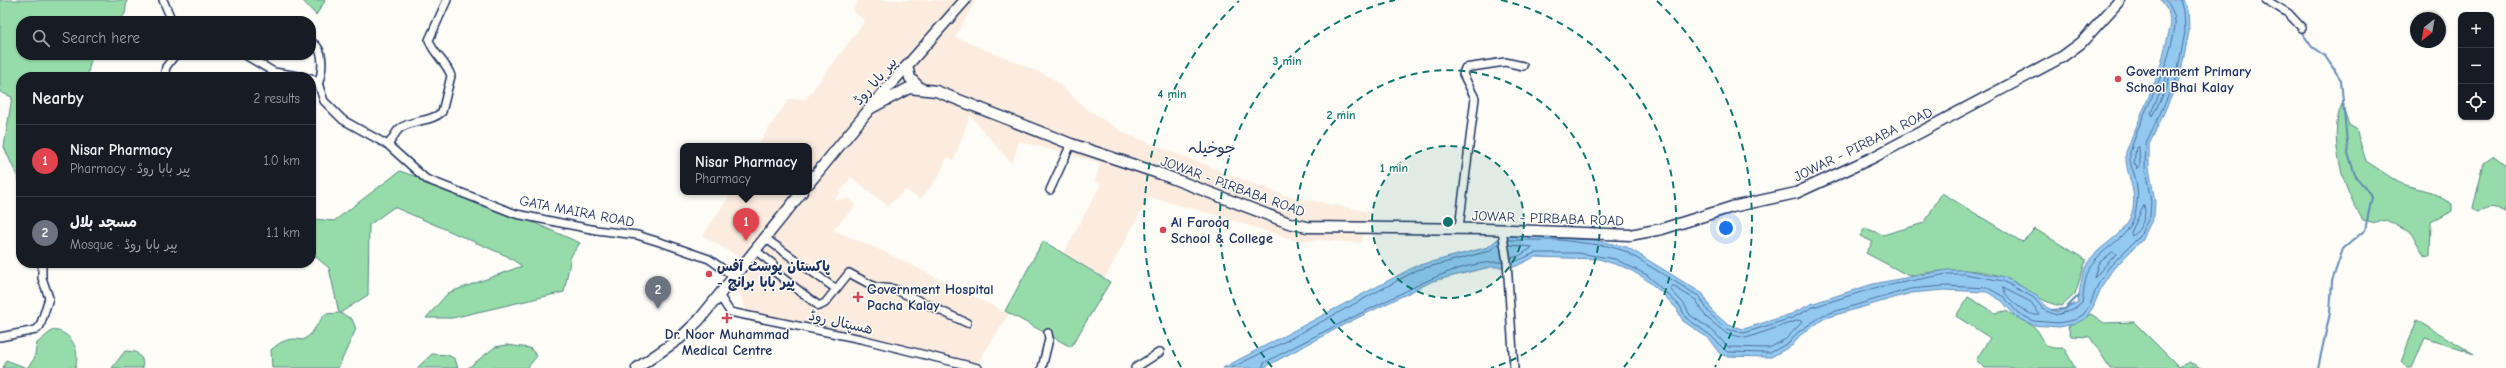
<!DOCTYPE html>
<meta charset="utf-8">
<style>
body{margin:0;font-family:"Comic Neue","Playpen Sans Arabic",sans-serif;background:#20242c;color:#f1f3f6}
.controls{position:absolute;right:12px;top:12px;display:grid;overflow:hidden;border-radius:8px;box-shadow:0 1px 3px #0004}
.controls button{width:36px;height:36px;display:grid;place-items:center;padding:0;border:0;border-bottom:1px solid #363941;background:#171b24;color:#f1f3f6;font:20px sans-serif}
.compass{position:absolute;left:2410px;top:12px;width:36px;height:36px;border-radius:50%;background:#171b24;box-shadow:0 1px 3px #0004;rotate:211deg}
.you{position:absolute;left:1726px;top:228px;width:14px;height:14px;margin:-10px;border:3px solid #fff;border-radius:50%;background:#1a73e8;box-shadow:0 0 0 6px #1a73e833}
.badge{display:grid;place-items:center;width:26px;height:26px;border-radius:50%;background:#0b8043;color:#fff;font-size:13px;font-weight:700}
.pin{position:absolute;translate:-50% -33px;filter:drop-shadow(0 1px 2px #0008)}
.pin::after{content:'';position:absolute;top:21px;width:14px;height:12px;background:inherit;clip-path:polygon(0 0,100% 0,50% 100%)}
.popup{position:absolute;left:680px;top:143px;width:132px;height:52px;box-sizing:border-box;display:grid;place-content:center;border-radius:8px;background:#171b24;filter:drop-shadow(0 1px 3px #0005);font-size:13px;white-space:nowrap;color:#9ea1a6}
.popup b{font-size:15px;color:#f1f3f6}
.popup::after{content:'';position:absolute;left:50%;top:100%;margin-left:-8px;border:8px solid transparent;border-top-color:#171b24}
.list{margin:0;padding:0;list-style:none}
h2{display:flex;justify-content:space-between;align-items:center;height:52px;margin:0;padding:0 16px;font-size:17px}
h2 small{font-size:13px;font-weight:400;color:#9ea1a6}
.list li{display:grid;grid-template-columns:26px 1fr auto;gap:12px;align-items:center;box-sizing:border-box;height:72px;padding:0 16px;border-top:1px solid #363941}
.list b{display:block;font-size:15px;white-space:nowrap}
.list p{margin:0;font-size:13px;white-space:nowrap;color:#9ea1a6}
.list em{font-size:13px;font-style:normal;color:#9ea1a6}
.icon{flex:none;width:22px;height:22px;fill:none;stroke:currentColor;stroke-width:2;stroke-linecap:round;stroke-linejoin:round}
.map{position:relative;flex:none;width:2506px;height:368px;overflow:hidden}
.search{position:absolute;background:#171b24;box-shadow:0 1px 3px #0004;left:16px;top:16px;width:300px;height:44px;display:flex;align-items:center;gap:10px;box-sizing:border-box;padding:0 14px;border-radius:16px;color:#9ea1a6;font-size:15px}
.panel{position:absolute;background:#171b24;box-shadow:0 1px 3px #0004;left:16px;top:72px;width:300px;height:196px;border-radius:16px}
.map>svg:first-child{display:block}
.built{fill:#fbecdf}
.green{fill:#95dca9;stroke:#588684}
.water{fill:#92c9f1;stroke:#628bb6}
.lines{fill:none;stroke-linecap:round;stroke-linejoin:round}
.shore{stroke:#4b6d99;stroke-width:1}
.stream{stroke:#628bb6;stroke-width:2}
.minor-casing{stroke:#1b2f5e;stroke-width:10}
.secondary-casing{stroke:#1b2f5e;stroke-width:13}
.minor{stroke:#fdfcf7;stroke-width:7}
.secondary{stroke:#fdfcf7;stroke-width:10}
.ring{fill:none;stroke:#0f766e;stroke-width:2;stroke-dasharray:7 5}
.poi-dot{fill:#d1495b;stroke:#fdfcf7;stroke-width:1.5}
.labels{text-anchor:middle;stroke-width:3;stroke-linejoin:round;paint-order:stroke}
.poi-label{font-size:14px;font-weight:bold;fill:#1b2f5e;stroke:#fdfcf7;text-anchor:start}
.street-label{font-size:14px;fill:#1b2f5e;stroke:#fdfcf7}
.quarter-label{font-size:16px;fill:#1b2f5e;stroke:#fdfcf7}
.centre{fill:#0f766e;stroke:#fdfcf7;stroke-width:2}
.ring-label{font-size:12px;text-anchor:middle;font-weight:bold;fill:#0f766e;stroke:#fdfcf7;stroke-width:3;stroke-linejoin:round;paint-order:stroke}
</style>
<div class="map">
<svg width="2506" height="368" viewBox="0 0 2506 368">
<rect width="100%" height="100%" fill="#fdfcf7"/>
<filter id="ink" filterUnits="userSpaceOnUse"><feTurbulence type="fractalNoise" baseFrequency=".025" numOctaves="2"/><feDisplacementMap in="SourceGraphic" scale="8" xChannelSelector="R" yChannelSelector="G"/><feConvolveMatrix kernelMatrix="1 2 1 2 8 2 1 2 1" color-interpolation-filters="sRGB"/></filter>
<g filter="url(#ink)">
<path class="built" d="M858,0H976L955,37L1051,77L1085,108L1124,133L1283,195L1371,212L1361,243L1321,240L1298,241L1212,214L1149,197L1105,278L1064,253L1101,184L1095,182L1100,163L1019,141L1012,164L970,115L954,160L947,157L939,176L921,199L905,190L888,206L851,177L835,200L850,199L855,206L833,230L885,252L1009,314L975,367L861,339L750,321L733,276L746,261L703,236L732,192H809V146H757L789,99H806L865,21L853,11Z"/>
<g class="green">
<path d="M0,0H127L125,14L119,21H21V55H92L87,77H21V185L4,147L12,97L0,92Z"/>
<path d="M302,0H324L325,1L316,15Z"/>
<path d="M2342,104L2349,125L2356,129L2366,161L2401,184L2431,192L2452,204V211L2431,222L2430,256L2424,255L2411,233L2386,220L2376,223L2363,220C2344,191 2327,138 2342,104Z"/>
<path d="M2494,156L2506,165V212C2495,207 2489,205 2478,212L2473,208L2484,163Z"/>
<path d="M400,171L489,203L580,243L571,256L564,292L452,318H426L448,293L522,266L507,256L394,207L369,225L368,295L340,313L352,319L356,329L338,368H272L271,350C281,341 289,337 303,340L310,335L325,314L339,313L329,268L311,253V216L314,219L334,221Z"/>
<path d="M1942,193L2022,242L2035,229L2086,260L2075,294L2062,306C2045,304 2031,292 2016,283C1984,265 1943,269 1909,276L1866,253L1873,242L1860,236L1865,228L1883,235L1924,223Z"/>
<path d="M1043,241L1110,282L1071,347L1005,311Z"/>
<path d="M1968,297L1995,313L2006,311C2015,317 2030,322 2037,330C2047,343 2041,349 2064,348L2075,368H1985L1976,360L1990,338L1956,316Z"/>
<path d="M2091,314L2104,323L2134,322L2179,367L2189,362L2201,368H2110L2090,337L2071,336L2068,327Z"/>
<path d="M2417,320L2474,354L2425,338L2412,368H2407L2401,362Z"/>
<path d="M53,330C72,332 81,351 75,368H3L6,360L27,368L34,359L37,343Z"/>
<path d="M507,345L530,348L537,356L527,368H468L495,347Z"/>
<path d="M125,351L136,352L142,359L143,368H112Z"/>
<path d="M432,354L448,355L455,359L458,368H417Z"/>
</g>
<path class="water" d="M2161,0H2184L2188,10L2189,32L2179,80L2149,145V168L2155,202L2154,216L2142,240L2113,269L2103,284L2093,307L2086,318L2075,324L2059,327L2033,325L2016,317L2002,301L1987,292L1944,290L1911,293L1825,318L1799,336L1793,345L1771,357L1726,356L1720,354L1708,338L1683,321L1677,309L1660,291L1644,278L1627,268L1599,259L1535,257L1514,267H1490L1433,281L1351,321L1263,368H1223L1416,266L1488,247L1498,239L1510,235L1594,240L1627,247L1703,294L1712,311L1728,325L1744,329L1791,314L1811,304L1873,284L1947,270H1965L2004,277L2037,295L2046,307L2057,312L2078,302C2080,288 2082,269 2091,258C2104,243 2121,237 2130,218C2141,192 2124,176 2126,152L2159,72L2171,24L2168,10Z"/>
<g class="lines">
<g class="shore">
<path d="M2170,74L2166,90L2152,116L2151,113L2167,75Z"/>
<path d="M2139,147L2140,167L2138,169L2134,163L2136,148Z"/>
<path d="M2144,206C2148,214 2140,232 2132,236L2131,233Z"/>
<path d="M1508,240H1560L1608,246L1625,251L1700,297L1709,313L1726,329L1744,333L1792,318L1813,307L1874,288L1947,274H1965L2003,281L2034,298L2044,310L2056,315L2073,310L2082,303C2084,289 2085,271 2095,260C2108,245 2127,238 2134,218C2137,206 2139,194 2136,182C2134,169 2129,167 2130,153C2142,110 2170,70 2175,25C2176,17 2171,7 2166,0"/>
<path d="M1509,245L1533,247L1519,256L1511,258"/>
<path d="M2113,252L2116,254L2094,278L2098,264Z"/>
<path d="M1512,263L1535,253H1578L1615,259L1647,275L1680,306L1686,318L1710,335L1727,352L1770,353L1790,342L1797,333L1823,315L1910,289L1944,286L1988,288L2004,297L2018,313L2034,321L2058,323L2074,320L2083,315L2090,305L2099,282L2110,266L2139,237L2150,216L2151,202L2145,168L2146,144L2176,79L2185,32L2184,11L2181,0"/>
<path d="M1673,286L1696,300L1706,317L1727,334L1746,338L1799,320L1802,322L1786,339L1769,348L1728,347L1713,331L1690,315L1684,304L1670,289Z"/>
<path d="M2003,288L2031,302L2040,315C2029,318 2004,297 2003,288Z"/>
<path d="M1231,368L1284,342L1417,270L1489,251L1500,243"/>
<path d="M1262,368L1264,363C1304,341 1345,321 1386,301C1422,283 1461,261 1503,262"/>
</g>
<g class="stream">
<path d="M2277,11L2290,20"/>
<path d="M2300,30L2312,47L2325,56L2341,80L2348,153L2355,175L2372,197L2365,230L2343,249L2332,281L2330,313L2318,368"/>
<path d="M2052,310L2065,309L2079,295"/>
</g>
<g class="minor-casing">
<g id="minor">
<path d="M163,0L172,21"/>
<path d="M2266,0L2288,13L2302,28"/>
<path d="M313,43C326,51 322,73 318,85"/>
<path d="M245,55L274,72L305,77"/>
<path d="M164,77L166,67L175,55"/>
<path d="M311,78L318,83L324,101L343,120L388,145L426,179L516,214L596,230L637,235L666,244L709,259L733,276"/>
<path d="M388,145C392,140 395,133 399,129C411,119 430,123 442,112L451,76C447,62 432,53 429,40L447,0"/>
<path d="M1050,190L1071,144"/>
<path d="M1459,228L1475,98L1463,74L1465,68L1505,62L1523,66"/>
<path d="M1502,230L1507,262L1514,368"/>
<path d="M765,238L836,289"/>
<path d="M755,250L773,264L775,272L819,306L825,303L849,273L875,287L894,289L967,323"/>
<path d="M715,303L721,298L730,312L861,339L978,368"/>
<path d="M0,337L36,330L40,326L49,298L42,278V263"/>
<path d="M1042,368L1049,339L1048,333"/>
<path d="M1135,368L1160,352"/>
</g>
</g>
<g class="secondary-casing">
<g id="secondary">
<path d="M907,66L910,78L920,88"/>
<path d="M871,108L909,88L936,91L1071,144L1161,174L1289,223L1307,227L1486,229L1630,235L1662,229L1732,207L1796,193L1872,158L2062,57L2081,43L2120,0"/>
<path d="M809,183L876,101L965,0"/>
<path d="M637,368L679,339L699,320L802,192"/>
</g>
</g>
<use href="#minor" class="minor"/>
<use href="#secondary" class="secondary"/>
</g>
</g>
<circle cx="1448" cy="222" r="76" fill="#0f766e" fill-opacity=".12"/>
<g class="ring">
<circle cx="1448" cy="222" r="76"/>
<path d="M1405 368A152 152 0 1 1 1491 368"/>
<path d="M1272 367A228 228 0 0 1 1395 0M1501 0A228 228 0 0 1 1624 367"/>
<path d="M1181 367A304 304 0 0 1 1239 1M1657 1A304 304 0 0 1 1715 367"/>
</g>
<g class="poi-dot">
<circle cx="2118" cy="79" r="4"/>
<circle cx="1163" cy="230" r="4"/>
<circle cx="709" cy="274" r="4"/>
<path d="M856 291h4v4h4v4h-4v4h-4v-4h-4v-4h4z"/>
<path d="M725 312h4v4h4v4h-4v4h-4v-4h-4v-4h4z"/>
</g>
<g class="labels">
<g class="poi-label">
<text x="2126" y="76">Government Primary<tspan x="2126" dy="16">School Bhai Kalay</tspan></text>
<text x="1171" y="227">Al Farooq<tspan x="1171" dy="16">School &amp; College</tspan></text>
<text x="717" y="271">پاکستان پوسٹ آفس<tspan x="717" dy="16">- پیر بابا برانچ</tspan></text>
<text x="867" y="294">Government Hospital<tspan x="867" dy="16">Pacha Kalay</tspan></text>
<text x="727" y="339" text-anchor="middle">Dr. Noor Muhammad<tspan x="727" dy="16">Medical Centre</tspan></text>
</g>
<g class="street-label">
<text transform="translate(875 81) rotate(-49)" y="5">پیر بابا روڈ</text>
<text transform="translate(1863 144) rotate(-26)" y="5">JOWAR - PIRBABA ROAD</text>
<text transform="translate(1233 186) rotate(20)" y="5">JOWAR - PIRBABA ROAD</text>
<text transform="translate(577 211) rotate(11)" y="5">GATA MAIRA ROAD</text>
<text transform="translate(1548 218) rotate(2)" y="5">JOWAR - PIRBABA ROAD</text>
<text transform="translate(841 322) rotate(13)" y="5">ھسپتال روڈ</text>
</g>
<g class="quarter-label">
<text x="1212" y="153">جوخیلہ</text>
</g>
</g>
<circle cx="1448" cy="222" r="6" class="centre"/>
<g class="ring-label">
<text x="1287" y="65">3 min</text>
<text x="1172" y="98">4 min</text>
<text x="1341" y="119">2 min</text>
<text x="1394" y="172">1 min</text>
</g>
</svg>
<div class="controls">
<button>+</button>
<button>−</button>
<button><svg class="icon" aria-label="locate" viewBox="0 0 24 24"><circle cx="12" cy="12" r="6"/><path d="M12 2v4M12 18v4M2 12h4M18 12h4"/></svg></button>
</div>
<svg class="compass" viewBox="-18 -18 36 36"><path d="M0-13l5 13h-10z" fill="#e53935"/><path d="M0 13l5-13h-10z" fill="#9ea1a6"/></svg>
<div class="you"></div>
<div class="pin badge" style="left:746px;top:241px;background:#e0444e">1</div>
<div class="popup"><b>Nisar Pharmacy</b>Pharmacy</div>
<div class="pin badge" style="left:658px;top:309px;background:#6b7280">2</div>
<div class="search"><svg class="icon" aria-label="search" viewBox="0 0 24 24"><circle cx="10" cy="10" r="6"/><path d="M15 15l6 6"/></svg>Search here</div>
<section class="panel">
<h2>Nearby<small>2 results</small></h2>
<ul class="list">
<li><span class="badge" style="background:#e0444e">1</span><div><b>Nisar Pharmacy</b><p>Pharmacy · پیر بابا روڈ</p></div><em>1.0 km</em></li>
<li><span class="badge" style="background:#6b7280">2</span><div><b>مسجد بلال</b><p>Mosque · پیر بابا روڈ</p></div><em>1.1 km</em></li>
</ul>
</section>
</div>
